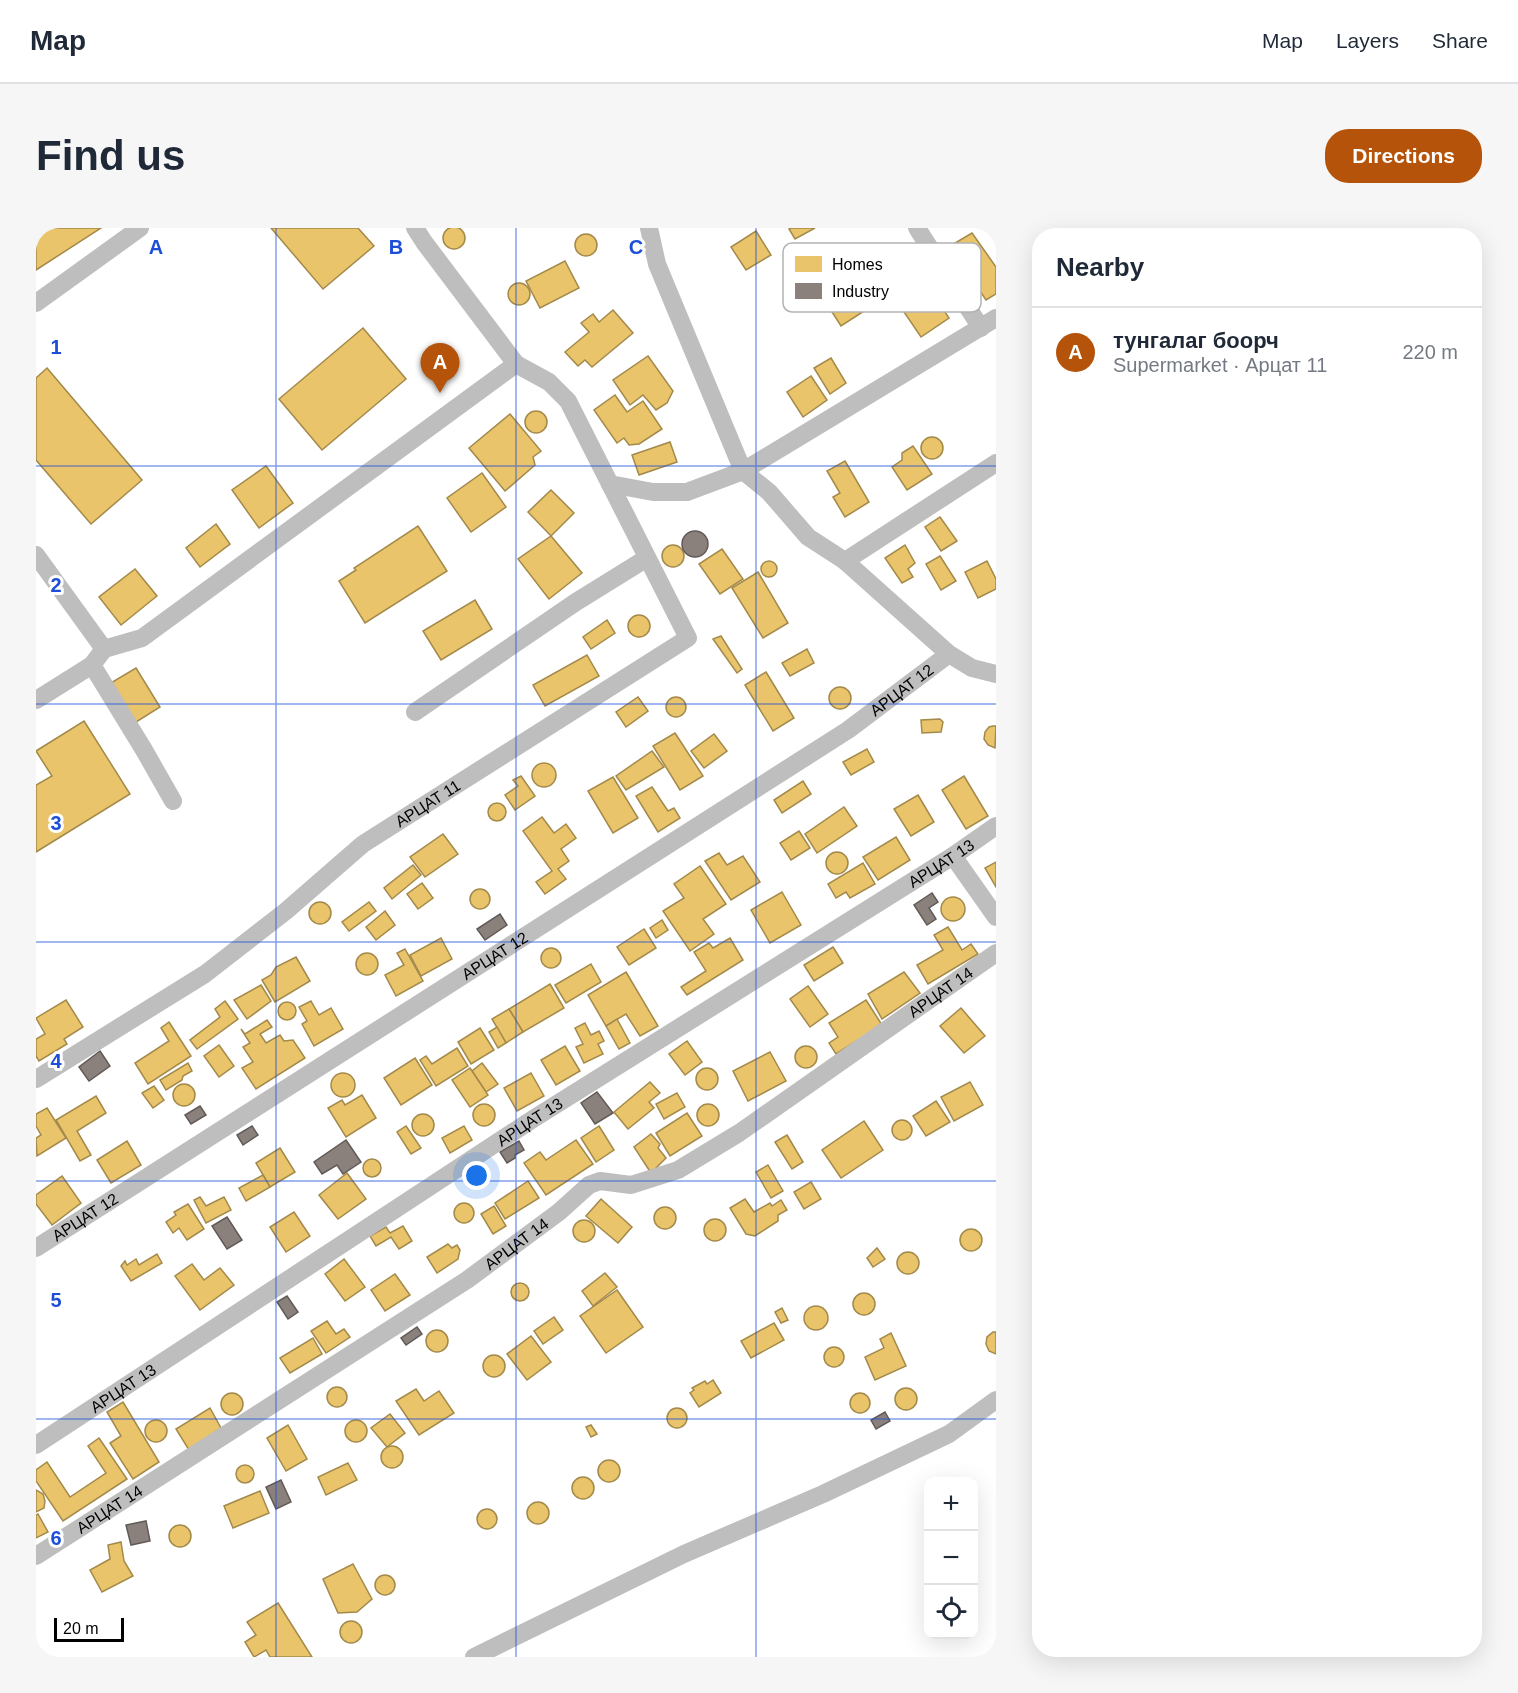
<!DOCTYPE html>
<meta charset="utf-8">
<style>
body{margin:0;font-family:Arial,sans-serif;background:#f6f6f7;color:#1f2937}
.controls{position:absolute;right:18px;bottom:18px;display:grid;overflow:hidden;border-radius:12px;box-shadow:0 6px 24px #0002}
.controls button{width:54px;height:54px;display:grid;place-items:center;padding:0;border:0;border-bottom:2px solid #e0e1e3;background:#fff;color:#1f2937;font:30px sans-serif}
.scale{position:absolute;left:18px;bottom:15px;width:70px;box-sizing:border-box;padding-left:6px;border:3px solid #000;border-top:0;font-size:16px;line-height:21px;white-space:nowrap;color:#000;-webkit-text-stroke:4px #fff;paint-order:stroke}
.you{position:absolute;left:441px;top:948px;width:21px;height:21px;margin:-15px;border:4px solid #fff;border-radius:50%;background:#1a73e8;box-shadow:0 0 0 9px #1a73e833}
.badge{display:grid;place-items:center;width:39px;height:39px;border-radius:50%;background:#b45309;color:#fff;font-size:20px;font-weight:700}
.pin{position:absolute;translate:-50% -50px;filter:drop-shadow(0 2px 3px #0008)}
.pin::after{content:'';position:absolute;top:32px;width:21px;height:18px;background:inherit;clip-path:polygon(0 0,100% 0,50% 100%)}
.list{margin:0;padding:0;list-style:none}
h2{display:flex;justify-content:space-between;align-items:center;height:78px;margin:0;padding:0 24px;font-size:26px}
h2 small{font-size:20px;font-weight:400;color:#747a83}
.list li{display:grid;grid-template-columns:39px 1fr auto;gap:18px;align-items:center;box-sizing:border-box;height:90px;padding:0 24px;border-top:2px solid #e0e1e3}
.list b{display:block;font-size:22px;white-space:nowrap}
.list p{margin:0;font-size:20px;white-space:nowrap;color:#747a83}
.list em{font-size:20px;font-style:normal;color:#747a83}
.icon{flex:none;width:33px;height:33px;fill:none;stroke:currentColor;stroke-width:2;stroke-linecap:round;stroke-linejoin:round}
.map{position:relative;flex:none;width:960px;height:1429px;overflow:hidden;border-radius:24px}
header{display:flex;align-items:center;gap:36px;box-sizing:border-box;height:84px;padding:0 30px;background:#fff;border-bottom:2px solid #e0e1e3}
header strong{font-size:28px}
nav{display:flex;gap:33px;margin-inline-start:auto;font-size:21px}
.intro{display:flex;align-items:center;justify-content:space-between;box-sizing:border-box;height:144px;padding:0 36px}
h1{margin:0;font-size:42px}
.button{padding:15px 27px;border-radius:24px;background:#b45309;color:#fff;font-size:21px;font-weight:700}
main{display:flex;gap:36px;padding:0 36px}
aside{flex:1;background:#fff;border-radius:24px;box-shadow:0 6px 24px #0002}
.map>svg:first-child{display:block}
.homes{fill:#e9c46a;stroke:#a3894a;stroke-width:1.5}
.industry{fill:#8a817c;stroke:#615a57;stroke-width:1.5}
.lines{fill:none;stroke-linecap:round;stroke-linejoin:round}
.minor{stroke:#bebebe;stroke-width:18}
.grid{fill:none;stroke:#1d4ed8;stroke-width:1.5;stroke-opacity:0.55}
.labels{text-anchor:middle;stroke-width:6;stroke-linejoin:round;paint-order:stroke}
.street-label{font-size:16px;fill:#000;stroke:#fff}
.key{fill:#fff;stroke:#b2b2b2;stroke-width:1.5}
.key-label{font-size:16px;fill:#000}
.grid-label{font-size:20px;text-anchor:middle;font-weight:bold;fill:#1d4ed8;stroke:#fff;stroke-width:6;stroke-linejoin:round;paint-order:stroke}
</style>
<header>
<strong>Map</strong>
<nav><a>Map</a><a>Layers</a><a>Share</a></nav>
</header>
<div class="intro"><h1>Find us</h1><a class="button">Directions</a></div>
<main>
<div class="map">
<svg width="960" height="1429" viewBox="0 0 960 1429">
<rect width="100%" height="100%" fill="#fff"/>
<g class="homes">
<circle cx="418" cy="10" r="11"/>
<path d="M0,0H65L0,42Z"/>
<path d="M235,0H322L338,18L287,61Z"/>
<path d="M755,0H779L759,11L753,1Z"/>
<path d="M720,3L735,27L710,42L695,19Z"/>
<path d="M936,5L960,39V66L950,72L914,18Z"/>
<circle cx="550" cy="17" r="11"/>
<path d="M529,33L543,60L504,80L490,53Z"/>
<path d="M842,44L856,65L805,98L780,59L785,54L798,48L805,58L796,63L801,71Z"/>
<circle cx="483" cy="66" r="11"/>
<path d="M896,64L913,90L885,109L868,84Z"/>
<path d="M577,82L597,105L556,139L549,132L542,138L529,124L553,104L545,95L557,86L563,94Z"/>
<path d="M327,100L370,151L286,222L243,171Z"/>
<path d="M612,128L637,163L631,175L620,182L607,167L594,177L577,152Z"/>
<path d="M795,130L810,155L794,166L778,140Z"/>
<path d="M11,140L106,252L55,296L0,232V150Z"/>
<path d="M775,148L791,172L767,189L751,164Z"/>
<path d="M579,167L591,184L607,173L626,201L603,216L593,217L588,210L581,215L558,182Z"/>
<circle cx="500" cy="194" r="11"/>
<path d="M474,186L505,223L497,229L499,237L469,263L433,220Z"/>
<circle cx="896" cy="220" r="11"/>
<path d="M634,214L641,234L603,247L596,227Z"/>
<path d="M877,218L896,246L871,262L856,239L866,232V225Z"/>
<path d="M809,233L833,274L809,289L797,269L804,265L791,243Z"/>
<path d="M230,238L257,275L223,300L196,262Z"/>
<path d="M446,245L470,279L435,304L411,270Z"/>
<path d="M515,262L538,285L515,308L492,284Z"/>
<path d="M904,289L921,313L905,323L889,299Z"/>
<path d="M180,296L194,316L164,339L150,320Z"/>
<path d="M382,298L411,343L329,395L303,353L320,342L318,340Z"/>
<path d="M515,308L546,345L513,371L482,331Z"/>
<circle cx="637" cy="328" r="11"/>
<path d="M869,317L879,335L872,341L877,349L866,355L849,330Z"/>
<path d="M686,321L707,351L684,366L663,336Z"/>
<path d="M904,328L920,353L905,362L890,336Z"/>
<circle cx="733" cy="341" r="8"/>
<path d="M951,333L960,351V361L942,370L929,344Z"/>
<path d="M99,341L121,368L85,397L63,369Z"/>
<path d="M722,344L752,395L727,410L696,360Z"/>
<path d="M439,372L456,401L405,432L387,403Z"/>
<circle cx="603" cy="398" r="11"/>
<path d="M571,392L579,405L555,421L547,409Z"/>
<path d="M685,408L706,441L701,445L677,411Z"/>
<path d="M771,421L778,435L754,448L746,435Z"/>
<path d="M551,427L563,448L509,478L497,457Z"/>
<path d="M100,440L124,479L97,496L73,456Z"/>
<path d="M730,444L758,490L737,503L709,457Z"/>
<circle cx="804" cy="470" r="11"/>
<path d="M602,469L612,483L590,499L580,484Z"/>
<circle cx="640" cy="479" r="10"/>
<path d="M904,491L907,494L905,504L886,505L885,492Z"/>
<path d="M48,493L94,566L0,624V557L16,548L0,523Z"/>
<path d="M957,498H960L959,520L952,517L948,511L949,504L953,499Z"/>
<path d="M639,505L667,548L644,562L617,518Z"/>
<path d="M678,506L691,523L668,540L655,523Z"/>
<path d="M831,521L838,534L815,547L807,534Z"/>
<path d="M616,523L628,539L590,562L580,548Z"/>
<circle cx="508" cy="547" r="12"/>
<path d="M485,548L499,568L479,582L469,567L482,558L477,552Z"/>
<path d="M928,548L952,588L930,601L906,562Z"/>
<path d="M577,549L602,590L577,605L552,563Z"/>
<path d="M767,553L775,566L746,585L738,572Z"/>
<path d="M616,559L632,583L638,580L644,590L622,604L600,568Z"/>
<path d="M882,567L898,594L875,608L858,581Z"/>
<circle cx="461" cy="584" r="9"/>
<path d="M808,579L821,598L781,625L769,606Z"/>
<path d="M506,589L518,605L530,596L540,610L525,621L533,633L522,641L530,651L509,666L500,654L516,643L487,603Z"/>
<path d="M763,603L774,620L755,632L744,615Z"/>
<path d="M407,606L422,626L389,649L374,629Z"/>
<path d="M860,609L874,632L842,652L827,629Z"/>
<circle cx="801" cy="635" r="11"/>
<path d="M683,625L691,637L707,628L724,654L695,672L669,633Z"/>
<path d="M960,634V659L949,640Z"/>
<path d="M827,635L839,656L814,670L810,664L800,670L792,656Z"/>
<path d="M377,637L385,647L356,671L348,660Z"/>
<path d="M664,638L690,676L667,691L678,706L654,723L627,683L648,670L638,656Z"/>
<path d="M386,655L397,670L382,681L371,666Z"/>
<circle cx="444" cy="671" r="10"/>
<path d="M746,664L765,697L734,715L715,682Z"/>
<circle cx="917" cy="681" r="12"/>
<path d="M333,674L340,683L313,703L306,694Z"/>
<circle cx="284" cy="685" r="11"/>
<path d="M349,683L359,697L340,712L330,699Z"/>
<path d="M626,692L632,702L620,710L614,700Z"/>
<path d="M912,699L926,722L935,716L942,726L892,756L881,737L907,722L898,707Z"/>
<path d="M608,701L620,720L593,737L581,719Z"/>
<path d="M405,710L416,731L385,748L374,727Z"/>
<path d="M694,710L707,732L651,767L645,759L670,743L658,724L673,715L677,720Z"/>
<path d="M797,719L807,735L778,753L768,737Z"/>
<circle cx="515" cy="730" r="10"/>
<path d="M369,721L387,753L360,768L349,747L368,737L361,725Z"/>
<circle cx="331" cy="736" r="11"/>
<path d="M260,729L274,753L239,774L226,752L235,747L240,739Z"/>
<path d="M555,736L565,754L530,775L519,757Z"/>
<path d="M590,744L622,798L604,808L590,786L570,798L552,767Z"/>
<path d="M868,744L884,765L846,791L832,766Z"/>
<path d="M514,756L528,780L487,804L473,781Z"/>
<path d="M225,757L235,773L211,791L198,772Z"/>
<path d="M772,758L792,786L774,799L754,771Z"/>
<path d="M30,772L47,799L28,811L31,816L3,833L0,828V811L9,806L0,790Z"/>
<path d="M830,772L846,797L800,826L793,815L802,809L793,795Z"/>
<path d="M189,773L202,791L161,821L154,812L184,789L179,781Z"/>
<path d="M275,773L283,787L295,780L307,801L278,818L266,796L271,793L263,779Z"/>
<circle cx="251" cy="783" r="9"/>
<path d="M925,780L949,808L928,825L904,798Z"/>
<path d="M473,781L487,804L470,815L456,791Z"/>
<path d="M581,791L594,815L583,821L570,798Z"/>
<path d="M231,792L236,799L224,806L230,815L244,807L248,813L257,812L269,830L220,861L206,840L217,834L207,819L214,815L205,801L209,806Z"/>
<path d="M133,794L155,828L112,856L99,835L133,813L125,800Z"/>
<path d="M549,795L555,807L563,803L568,813L562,816L567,826L548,835L540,819L547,816L539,800Z"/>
<path d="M461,799L470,815L462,820L453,804Z"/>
<path d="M444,800L458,822L435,836L422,814Z"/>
<path d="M651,813L666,834L649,847L633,826Z"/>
<path d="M183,817L198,838L183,849L168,828Z"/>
<circle cx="770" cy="829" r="11"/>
<path d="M529,818L544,843L520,857L505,832Z"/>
<path d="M421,820L432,838L400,858L384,832L390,828L396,836Z"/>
<path d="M734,824L750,853L712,873L697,843Z"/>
<path d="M379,830L396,857L365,877L348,850Z"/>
<path d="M152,835L156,843L147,848L146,852L130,862L124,852Z"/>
<path d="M446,835L462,856L450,864L436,843Z"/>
<circle cx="671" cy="851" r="11"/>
<path d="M434,840L452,867L434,879L416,852Z"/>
<path d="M495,845L508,868L481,883L468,860Z"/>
<circle cx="307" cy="857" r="12"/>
<path d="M614,854L624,865L613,874L618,880L592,901L578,884Z"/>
<path d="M934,854L947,877L918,893L905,869Z"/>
<circle cx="148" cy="867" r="11"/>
<path d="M118,858L128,872L117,880L106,865Z"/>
<path d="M641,865L649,879L628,891L620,876Z"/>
<path d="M326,867L340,890L310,909L292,880L306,872L309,877Z"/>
<path d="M60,868L70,885L41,903L55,927L44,933L20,892Z"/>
<path d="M900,873L914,894L890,908L877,888Z"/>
<circle cx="448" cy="887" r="11"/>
<circle cx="672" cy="887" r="11"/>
<path d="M11,880L30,910L1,928L0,910L5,907L0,898V886Z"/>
<path d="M651,885L666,908L634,928L620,905Z"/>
<circle cx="387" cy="897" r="11"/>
<circle cx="866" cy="902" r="10"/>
<path d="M828,893L847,922L805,950L786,922Z"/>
<path d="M370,898L385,920L375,926L361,904Z"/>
<path d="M428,898L436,912L414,925L406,910Z"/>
<path d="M563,898L578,922L560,934L545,910Z"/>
<path d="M615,906L624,916L622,920L630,930L615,945L598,919Z"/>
<path d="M751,907L767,934L756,941L739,914Z"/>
<path d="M540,912L557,936L510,967L488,935L504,924L510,932Z"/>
<path d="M91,913L105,937L75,955L61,932Z"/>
<path d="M244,920L259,944L234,959L220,935Z"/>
<circle cx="336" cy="940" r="9"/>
<path d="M732,937L747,963L735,970L720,944Z"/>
<path d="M311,945L330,971L302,991L283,967Z"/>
<path d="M227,947L234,959L210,973L203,960Z"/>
<path d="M26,948L45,975L16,997L0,976V967Z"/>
<path d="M492,953L503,970L469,991L459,975Z"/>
<path d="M775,954L785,971L768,981L758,964Z"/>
<path d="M164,969L170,978L188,969L195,982L170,995L158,972Z"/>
<path d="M565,971L596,999L582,1015L550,988Z"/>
<path d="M709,971L718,984L734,975L736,978L745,972L751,982L742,987V993L719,1008L710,1006L694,980Z"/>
<circle cx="428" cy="985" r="10"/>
<path d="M152,976L168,1001L151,1012L143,1000L137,1005L130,994L140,987L138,984Z"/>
<path d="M458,978L470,998L457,1006L445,986Z"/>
<circle cx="629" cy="990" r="11"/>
<path d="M258,984L274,1008L250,1024L234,999Z"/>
<circle cx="679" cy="1002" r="11"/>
<circle cx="548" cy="1003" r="11"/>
<path d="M367,998L376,1013L363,1021L355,1009L340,1018L334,1008L350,999L354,1005Z"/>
<circle cx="935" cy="1012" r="11"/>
<path d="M412,1016L416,1020L421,1017L424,1022L422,1031L401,1045L391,1029Z"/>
<path d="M841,1020L849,1031L837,1039L831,1030Z"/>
<circle cx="872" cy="1035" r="11"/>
<path d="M121,1026L126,1035L95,1053L85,1038L89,1033L91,1037L100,1031L103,1037Z"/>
<path d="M308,1031L329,1059L309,1073L289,1046Z"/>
<path d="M156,1036L168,1052L184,1040L198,1057L164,1082L139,1048Z"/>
<path d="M569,1045L581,1059L557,1078L546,1063Z"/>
<path d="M359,1046L374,1067L349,1083L335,1062Z"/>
<circle cx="484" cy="1064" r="9"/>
<path d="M581,1062L607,1099L570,1125L544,1088Z"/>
<circle cx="828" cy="1076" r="11"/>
<circle cx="780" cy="1090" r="12"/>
<path d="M746,1080L752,1092L745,1095L739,1084Z"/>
<path d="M518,1089L527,1102L507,1116L498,1103Z"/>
<path d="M291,1093L300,1106L308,1101L314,1109L290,1125L275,1103Z"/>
<path d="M738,1095L748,1112L715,1130L705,1113Z"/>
<circle cx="401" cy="1113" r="11"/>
<path d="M957,1104H960V1126L953,1123L950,1116L951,1109Z"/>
<path d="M855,1105L870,1138L839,1152L829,1129L848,1120L844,1111Z"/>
<path d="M495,1108L515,1134L491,1152L471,1126Z"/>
<path d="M277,1110L286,1126L254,1145L244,1130Z"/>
<circle cx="798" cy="1129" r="10"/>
<circle cx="458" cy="1138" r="11"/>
<path d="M677,1152L685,1165L663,1179L654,1165L658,1162L656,1160L669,1153L671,1156Z"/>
<circle cx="301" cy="1169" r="10"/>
<circle cx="870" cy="1171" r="11"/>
<path d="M380,1161L388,1173L403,1163L418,1185L383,1207L360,1173Z"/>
<circle cx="196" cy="1176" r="11"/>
<circle cx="824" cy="1175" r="10"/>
<path d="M87,1174L123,1234L97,1251L74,1215L85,1208L71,1184Z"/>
<path d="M174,1180L185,1200L153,1222L140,1201Z"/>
<circle cx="641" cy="1190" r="10"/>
<path d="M354,1186L369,1205L351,1219L335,1200Z"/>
<circle cx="120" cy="1203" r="11"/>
<circle cx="320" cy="1203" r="11"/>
<path d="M252,1197L271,1231L250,1243L231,1210Z"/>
<path d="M555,1197L561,1206L555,1209L550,1199Z"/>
<path d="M63,1210L91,1251L27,1293L0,1253V1242L11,1234L34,1269L70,1245L52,1218Z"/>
<circle cx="356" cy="1229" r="11"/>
<circle cx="573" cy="1243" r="11"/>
<path d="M312,1235L321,1252L290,1267L282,1249Z"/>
<circle cx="209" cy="1246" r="9"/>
<circle cx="547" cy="1260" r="11"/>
<path d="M0,1262L7,1266L9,1273L8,1280L0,1284Z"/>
<path d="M224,1263L233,1285L197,1300L188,1278Z"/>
<circle cx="502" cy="1285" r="11"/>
<circle cx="451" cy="1291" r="10"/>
<path d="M2,1286L12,1304L0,1310V1287Z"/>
<circle cx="144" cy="1308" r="11"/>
<path d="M85,1314L88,1333L97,1348L66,1364L54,1342L74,1331L72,1317Z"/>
<path d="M317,1336L336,1371L321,1384L302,1385L287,1351Z"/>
<circle cx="349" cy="1357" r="10"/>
<path d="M242,1375L276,1429H234L230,1422L218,1429L209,1414L220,1407L211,1394Z"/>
<circle cx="315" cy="1404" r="11"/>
</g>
<g class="industry">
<circle cx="659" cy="316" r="13"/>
<path d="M896,665L902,674L893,680L900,691L891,697L878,677Z"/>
<path d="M464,686L471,697L449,712L441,701Z"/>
<path d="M64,823L74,838L53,853L43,839Z"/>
<path d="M561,864L577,885L559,896L545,875Z"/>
<path d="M164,878L170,887L155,896L149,887Z"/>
<path d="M216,898L222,907L207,917L201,907Z"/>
<path d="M310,912L325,934L307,946L301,937L286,946L278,934Z"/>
<path d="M483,913L488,922L479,927V930L471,935L464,924Z"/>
<path d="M191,989L206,1012L191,1021L176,998Z"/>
<path d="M251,1068L262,1084L252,1091L241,1074Z"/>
<path d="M381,1099L386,1106L370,1117L365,1110Z"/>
<path d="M849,1184L854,1193L840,1201L835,1192Z"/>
<path d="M245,1252L255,1274L240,1281L230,1259Z"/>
<path d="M110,1293L114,1313L95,1317L90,1297Z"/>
</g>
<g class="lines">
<g class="minor">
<path d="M379,0L388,14L480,136"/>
<path d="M613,0L621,36L707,243L960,90"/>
<path d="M881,0L945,100"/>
<path d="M0,75L104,0"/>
<path d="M0,327L68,421"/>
<path d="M809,333L960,235"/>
<path d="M56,437L108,522L137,573"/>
<path d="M0,472L56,437L68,421L106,410L480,136L513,154L532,173L574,256L617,264H651L707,243L733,264L772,309L809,333L913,426L936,440L960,446"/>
<path d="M379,484L540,374L611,330"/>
<path d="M917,628L960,689"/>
<path id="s1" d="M0,851L169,746L250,683L327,616L652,410L574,256"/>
<path id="s2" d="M0,1020L812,502L913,426"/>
<path id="s3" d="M0,1217L497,891L917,628L960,598"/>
<path id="s4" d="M0,1328L431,1052L523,984L553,957L564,953L595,957L642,942L703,905L960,725"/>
<path d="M438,1429L648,1326L787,1266L913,1206L960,1172"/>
</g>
</g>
<path class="grid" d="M240,0V1429M480,0V1429M720,0V1429M0,238H960M0,476H960M0,714H960M0,953H960M0,1191H960"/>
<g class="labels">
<g class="street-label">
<text dy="6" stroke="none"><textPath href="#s2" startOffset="1030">АРЦАТ 12</textPath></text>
<text dy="6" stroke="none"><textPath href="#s1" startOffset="480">АРЦАТ 11</textPath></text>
<text dy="6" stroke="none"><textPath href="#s3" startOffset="1076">АРЦАТ 13</textPath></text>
<text dy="6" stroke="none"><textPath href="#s2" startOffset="544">АРЦАТ 12</textPath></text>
<text dy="6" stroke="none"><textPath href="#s4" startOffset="1076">АРЦАТ 14</textPath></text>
<text dy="6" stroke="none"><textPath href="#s3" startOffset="590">АРЦАТ 13</textPath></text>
<text dy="6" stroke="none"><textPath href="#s2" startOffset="58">АРЦАТ 12</textPath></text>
<text dy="6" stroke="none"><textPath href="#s4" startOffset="573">АРЦАТ 14</textPath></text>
<text dy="6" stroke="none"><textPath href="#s3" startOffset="104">АРЦАТ 13</textPath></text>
<text dy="6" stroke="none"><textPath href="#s4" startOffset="87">АРЦАТ 14</textPath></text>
</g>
</g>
<rect x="747" y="15" width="198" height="69" rx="9" class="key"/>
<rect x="759" y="28" width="27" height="16" fill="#e9c46a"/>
<rect x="759" y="55" width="27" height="16" fill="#8a817c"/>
<g class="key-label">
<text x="796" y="42">Homes</text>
<text x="796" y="69">Industry</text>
</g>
<g class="grid-label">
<text x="120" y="26">A</text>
<text x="360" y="26">B</text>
<text x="600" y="26">C</text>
<text x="20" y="126">1</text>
<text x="20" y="364">2</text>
<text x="20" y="602">3</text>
<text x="20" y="840">4</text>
<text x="20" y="1079">5</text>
<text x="20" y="1317">6</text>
</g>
</svg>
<div class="controls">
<button>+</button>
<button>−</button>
<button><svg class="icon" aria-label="locate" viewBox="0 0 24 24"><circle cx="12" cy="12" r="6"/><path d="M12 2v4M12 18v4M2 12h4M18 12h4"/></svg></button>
</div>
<div class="scale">20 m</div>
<div class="you"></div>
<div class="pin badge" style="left:404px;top:165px">A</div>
</div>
<aside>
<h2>Nearby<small></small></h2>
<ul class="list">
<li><span class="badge">A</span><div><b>тунгалаг боорч</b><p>Supermarket · Арцат 11</p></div><em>220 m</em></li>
</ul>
</aside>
</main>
